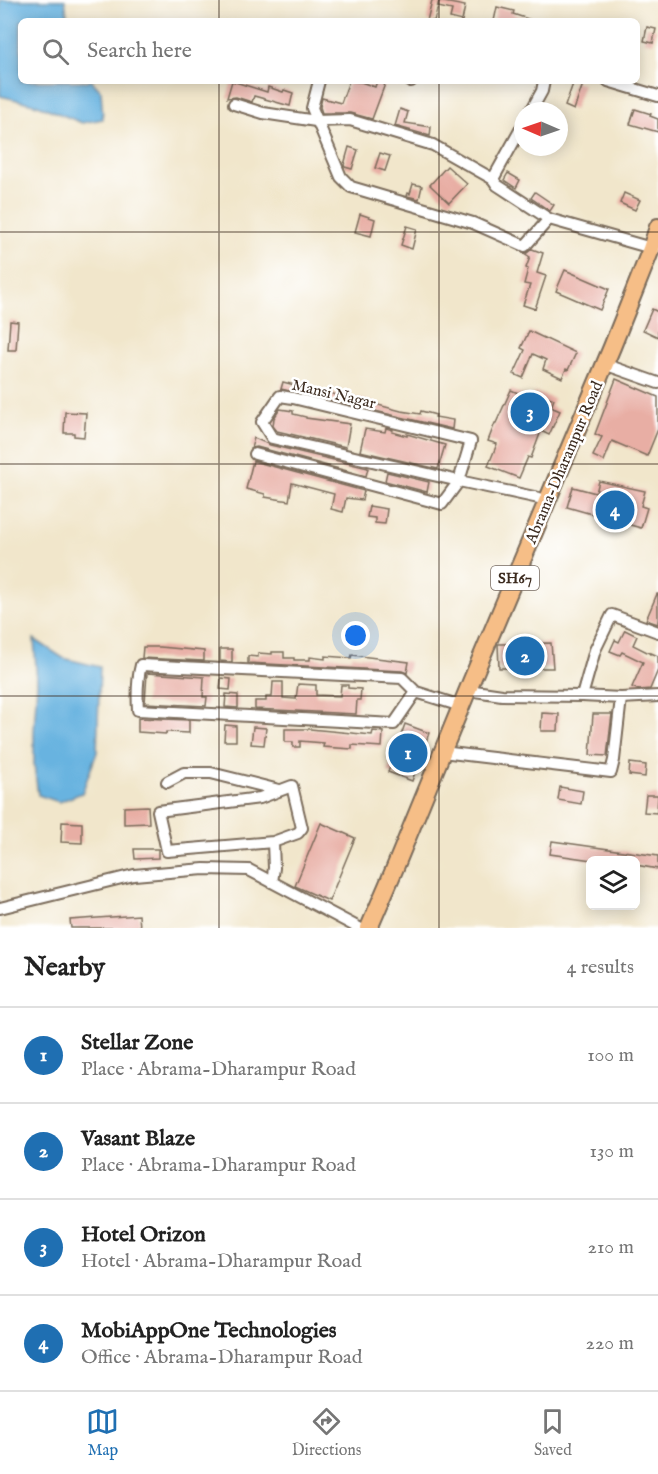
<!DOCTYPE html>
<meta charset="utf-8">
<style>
body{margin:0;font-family:"IM FELL English",serif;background:#f2f2f2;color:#222}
.controls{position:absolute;right:18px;bottom:18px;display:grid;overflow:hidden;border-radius:9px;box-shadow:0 3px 15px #0003}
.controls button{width:54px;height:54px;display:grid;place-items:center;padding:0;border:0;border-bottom:2px solid #e0e0e0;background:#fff;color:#222;font:30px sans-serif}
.compass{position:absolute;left:514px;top:102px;width:54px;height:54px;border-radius:50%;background:#fff;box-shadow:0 3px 15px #0003;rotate:272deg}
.you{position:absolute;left:356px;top:636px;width:21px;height:21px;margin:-15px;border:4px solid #fff;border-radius:50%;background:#1a73e8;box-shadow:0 0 0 9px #1a73e833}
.badge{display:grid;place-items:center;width:39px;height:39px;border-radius:50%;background:#1f6fb2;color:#fff;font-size:20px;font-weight:700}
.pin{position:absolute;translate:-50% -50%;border:3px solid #fff;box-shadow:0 2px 6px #0006}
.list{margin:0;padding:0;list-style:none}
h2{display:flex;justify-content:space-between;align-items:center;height:78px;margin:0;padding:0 24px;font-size:26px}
h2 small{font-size:20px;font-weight:400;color:#767676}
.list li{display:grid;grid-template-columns:39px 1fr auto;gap:18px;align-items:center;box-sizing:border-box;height:96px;padding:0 24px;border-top:2px solid #e0e0e0}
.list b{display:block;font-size:22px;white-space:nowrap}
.list p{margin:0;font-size:20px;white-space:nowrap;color:#767676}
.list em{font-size:20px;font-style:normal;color:#767676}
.icon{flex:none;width:33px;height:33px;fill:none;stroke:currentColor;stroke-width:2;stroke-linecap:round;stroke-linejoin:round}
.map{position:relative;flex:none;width:658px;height:928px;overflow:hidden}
.search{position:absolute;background:#fff;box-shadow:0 3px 15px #0003;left:18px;right:18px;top:18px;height:66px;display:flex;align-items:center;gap:15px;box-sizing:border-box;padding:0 21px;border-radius:9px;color:#767676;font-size:22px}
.sheet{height:462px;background:#fff}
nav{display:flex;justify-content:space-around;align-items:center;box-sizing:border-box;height:84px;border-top:2px solid #e0e0e0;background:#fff;font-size:16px;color:#767676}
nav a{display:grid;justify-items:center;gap:3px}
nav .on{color:#1f6fb2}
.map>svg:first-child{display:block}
.water{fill:#67b3e0;stroke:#516e7f;stroke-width:1.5}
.building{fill:#e8aea4}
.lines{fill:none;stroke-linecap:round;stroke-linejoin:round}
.minor-casing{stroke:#7b6c5b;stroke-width:14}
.primary-casing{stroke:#7b6c5b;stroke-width:20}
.minor{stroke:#fff;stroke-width:10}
.primary{stroke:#f6be87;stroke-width:16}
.grid{fill:none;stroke:#3b2a1e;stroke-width:1.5;stroke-opacity:0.55}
.labels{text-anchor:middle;stroke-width:5;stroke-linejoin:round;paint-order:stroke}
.shield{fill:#fff;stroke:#766a62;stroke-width:1.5}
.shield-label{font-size:15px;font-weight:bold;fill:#3b2a1e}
.street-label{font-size:16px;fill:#3b2a1e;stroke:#fff}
</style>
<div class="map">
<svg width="658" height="928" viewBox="0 0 658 928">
<rect width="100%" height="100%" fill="#fff"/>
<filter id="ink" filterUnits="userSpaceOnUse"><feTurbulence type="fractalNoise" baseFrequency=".0167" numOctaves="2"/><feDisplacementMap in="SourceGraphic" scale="12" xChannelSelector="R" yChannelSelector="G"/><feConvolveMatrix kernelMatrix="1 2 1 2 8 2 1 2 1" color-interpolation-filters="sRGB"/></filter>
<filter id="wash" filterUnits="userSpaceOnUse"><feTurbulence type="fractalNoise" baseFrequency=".008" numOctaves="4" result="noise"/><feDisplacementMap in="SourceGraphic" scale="24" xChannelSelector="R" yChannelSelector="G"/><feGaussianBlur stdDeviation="1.35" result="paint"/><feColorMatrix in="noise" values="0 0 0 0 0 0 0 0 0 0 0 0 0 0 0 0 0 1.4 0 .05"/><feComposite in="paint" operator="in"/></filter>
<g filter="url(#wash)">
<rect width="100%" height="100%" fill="#f1e6cb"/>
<g class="water">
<path d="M0,0H65L68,21H21V81H92L101,91L103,119L82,123L38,105L0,96Z"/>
<path d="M34,639L63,658L100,667L97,752L82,793L59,802L38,795L34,765V732L37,682Z"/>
</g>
<g id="blocks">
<g class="building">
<path d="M432,0H439L436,14L434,21H427Z"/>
<path d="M439,1L465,6L462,21L450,18L452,10L438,7Z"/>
<path d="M497,7L514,11L513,14L531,20V21H494Z"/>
<path d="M647,27L656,29L653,43L644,41Z"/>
<path d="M232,81L267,92L268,87L283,92L284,90L293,93L290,106L254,96L252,102L236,97L227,98Z"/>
<path d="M349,81L361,82L375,87L377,81L385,84L372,119L350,113H322L320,107L322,98L341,103Z"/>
<path d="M574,81L583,84L574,110L565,106Z"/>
<path d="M400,109L408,112L405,123L431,127L430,136L395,126Z"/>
<path d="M635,109L651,114L650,116L658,119V132L630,124Z"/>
<path d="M349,147L358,150L352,169L345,167L344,165Z"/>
<path d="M380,153L390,156L385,171L375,168Z"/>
<path d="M447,166L467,184L449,203L430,185Z"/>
<path d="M508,173L520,180L516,188L504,180Z"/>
<path d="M413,184L422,186L419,199L407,196L408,193L410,194Z"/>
<path d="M535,192L554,205L550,211L531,198Z"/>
<path d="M624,193L640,200L635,210L620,203Z"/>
<path d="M360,214L375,219L371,236L355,232Z"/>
<path d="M407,226L417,229L412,249L401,245Z"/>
<path d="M532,249L543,253L537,273L546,276L535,309L523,305L530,285L524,284L528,269L526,268L530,257L524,253H527Z"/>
<path d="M565,270L609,289L600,310L556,291Z"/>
<path d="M652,309L658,312V337L643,330Z"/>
<path d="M10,321L18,322L16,350H8Z"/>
<path d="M529,331L576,353L568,370L566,369L562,378L543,369L546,360L533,354L523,378L514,374L525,350L521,348Z"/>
<path d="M616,379L658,397V429L647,456L612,441L604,461L593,456L602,437L595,434Z"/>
<path d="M283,382L298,386L297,387L338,395V396L365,400L378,404V405L401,411L420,414L421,411L436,415L435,417L453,420L452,429L281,389Z"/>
<path d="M511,390L532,399L535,392L554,399L551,407L560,411L549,435L541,431L531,458L528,457L519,478L488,466L497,444L488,441L495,423H496Z"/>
<path d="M280,409L293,411V414L306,417V418L350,424L346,447L277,431L273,426L274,418Z"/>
<path d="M65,412L86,413L84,437L74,436V433H64Z"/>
<path d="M386,428L393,430L392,432L407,436V434L445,445L438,469L360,451L365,429L385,432Z"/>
<path d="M254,438L270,445L368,468L366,476L257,447L251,448Z"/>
<path d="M253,461L364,491L362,500L346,498L343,512L331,509L334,494L292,483L289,501L265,497V494L246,489Z"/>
<path d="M387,472L429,482L427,492L385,481Z"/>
<path d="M599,481L645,491L641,506L647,508L641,528L567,507L573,487L596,493Z"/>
<path d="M369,506L387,509L385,524L375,523V518L367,517Z"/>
<path d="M657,594H658V624L646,620Z"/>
<path d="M625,630L637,636L633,645L651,654V653L658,656V670L650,689L639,690L632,687L643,662L622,652L620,655L610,651L615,640L619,642Z"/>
<path d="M551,643L553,668H499L498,644Z"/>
<path d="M143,647H160L204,651V661L142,658Z"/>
<path d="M220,649H232V662L220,661Z"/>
<path d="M272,652H284V658H294V660H310V657L325,659V656L351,658L352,655L409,662L407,673L402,671L248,663V656L258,657V653L272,654Z"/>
<path d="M147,673L204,677L203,697H207L206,706L145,703Z"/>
<path d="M221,678L231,679L230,690L220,689Z"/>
<path d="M273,682H283V698L296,699L298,684L316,685V695L340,696L341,685H348V688L361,689L360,700H357L356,714L255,709V701H266V697H272Z"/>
<path d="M226,694L238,695V708L225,707Z"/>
<path d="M542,713L559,714L558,731H541Z"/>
<path d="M593,714H612L607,756L590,755Z"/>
<path d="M138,718L189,720V733L166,732V734L138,732Z"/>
<path d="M405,724L429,733L412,781L388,772Z"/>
<path d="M225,725L236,726V741H224Z"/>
<path d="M253,727L266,728L264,745L251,744Z"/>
<path d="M285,729H310L372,735L373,731L383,732L382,747L352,745V749L323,747L324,743L300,741V747H293V742H285Z"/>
<path d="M630,763L646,765L645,777L629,775Z"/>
<path d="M560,787L583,791L581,804L558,800Z"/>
<path d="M646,795H658L657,813L644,812Z"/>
<path d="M148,806L149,823L124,824V807Z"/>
<path d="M62,822L82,823V843L61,842Z"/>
<path d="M321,823L355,838L329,901L295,886Z"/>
<path d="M552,841L658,856V869L636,865V861H599L550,854Z"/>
<path d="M134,849H158V858L135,859Z"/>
<path d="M139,915L140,928H71L70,920Z"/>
</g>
</g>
</g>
<g filter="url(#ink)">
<use href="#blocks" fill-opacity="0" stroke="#7b6c5b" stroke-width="1.5"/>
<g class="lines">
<g class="minor-casing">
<g id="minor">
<path d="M319,81L312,108L341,177L351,187L473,223L525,246L549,219"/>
<path d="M410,81H411"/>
<path d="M608,81L658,96"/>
<path d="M234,104L263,113L316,121L350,120L433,145L493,179L497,185L549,219L655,249"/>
<path d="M531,111L542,91L544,81"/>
<path d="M493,179L523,125"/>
<path d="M604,364L658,383"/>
<path d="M255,454L442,504L459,481L272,438L262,422L280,396L293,398L471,441L459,481L548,500"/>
<path d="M468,690L502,695L582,696L621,698L658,696"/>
<path d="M416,692L394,724L138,710C137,694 137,680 141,665L402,678L416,692L461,706"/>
<path d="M582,696L595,650L612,615L658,632"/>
<path d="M442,752L611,772L614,760L621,698"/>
<path d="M167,782L184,773H211L279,790"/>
<path d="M272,882L274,868L273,842L298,833L302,828L292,786L260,798L158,811L167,851L273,842"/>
<path d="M0,908L134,875L204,869L249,870L359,928"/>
</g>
</g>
<g class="primary-casing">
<path id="primary" d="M369,928L394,870L471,682L612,347L651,249L658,227"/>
</g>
<use href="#minor" class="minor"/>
<use href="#primary" class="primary"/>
</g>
</g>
<path class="grid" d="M219,0V21M439,0V21M219,81V928M439,81V928M0,232H658M0,464H658M0,696H658"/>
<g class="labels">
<rect class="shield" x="491" y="566" width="48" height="24" rx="4.5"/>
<g class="shield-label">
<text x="515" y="583">SH67</text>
</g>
<g class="street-label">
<text transform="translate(334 393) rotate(13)" y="6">Mansi Nagar</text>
<text transform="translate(563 462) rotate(-67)" y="6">Abrama-Dharampur Road</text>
</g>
</g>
</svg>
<div class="controls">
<button><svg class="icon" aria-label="layers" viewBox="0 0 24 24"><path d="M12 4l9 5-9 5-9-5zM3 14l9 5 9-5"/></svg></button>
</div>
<svg class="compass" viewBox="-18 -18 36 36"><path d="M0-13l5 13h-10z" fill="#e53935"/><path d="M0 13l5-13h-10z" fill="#767676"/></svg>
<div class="you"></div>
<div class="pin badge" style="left:408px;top:753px">1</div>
<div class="pin badge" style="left:525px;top:656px">2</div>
<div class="pin badge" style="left:530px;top:412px">3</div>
<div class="pin badge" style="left:615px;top:510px">4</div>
<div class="search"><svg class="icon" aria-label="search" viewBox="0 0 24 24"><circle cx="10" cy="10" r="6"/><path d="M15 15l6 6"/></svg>Search here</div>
</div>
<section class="sheet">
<h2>Nearby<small>4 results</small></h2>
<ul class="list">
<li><span class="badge">1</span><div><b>Stellar Zone</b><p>Place · Abrama-Dharampur Road</p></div><em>100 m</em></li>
<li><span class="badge">2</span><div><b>Vasant Blaze</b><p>Place · Abrama-Dharampur Road</p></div><em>130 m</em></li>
<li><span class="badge">3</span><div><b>Hotel Orizon</b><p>Hotel · Abrama-Dharampur Road</p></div><em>210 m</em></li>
<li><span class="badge">4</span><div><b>MobiAppOne Technologies</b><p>Office · Abrama-Dharampur Road</p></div><em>220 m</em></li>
</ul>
</section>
<nav>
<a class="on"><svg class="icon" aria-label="map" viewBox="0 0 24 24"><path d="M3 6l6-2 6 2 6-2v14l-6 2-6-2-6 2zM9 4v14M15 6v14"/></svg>Map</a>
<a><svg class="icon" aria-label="directions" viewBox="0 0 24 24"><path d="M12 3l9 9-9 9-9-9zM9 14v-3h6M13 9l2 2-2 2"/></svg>Directions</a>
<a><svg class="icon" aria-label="saved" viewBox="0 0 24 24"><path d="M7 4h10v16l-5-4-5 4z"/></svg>Saved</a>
</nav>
